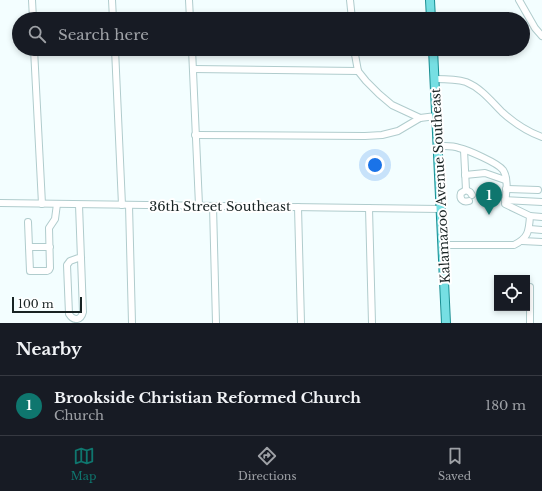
<!DOCTYPE html>
<style>
body{margin:0;font-family:"Libre Baskerville",serif;background:#20242c;color:#f1f3f6}
.controls{position:absolute;right:12px;bottom:12px;display:grid;overflow:hidden;border-radius:0px;box-shadow:0 2px 6px #0003}
.controls button{width:36px;height:36px;display:grid;place-items:center;padding:0;border:0;border-bottom:1px solid #363941;background:#171b24;color:#f1f3f6;font:20px sans-serif}
.scale{position:absolute;left:12px;bottom:10px;width:70px;box-sizing:border-box;padding-left:4px;border:2px solid #182323;border-top:0;font-size:11px;line-height:14px;white-space:nowrap;color:#182323;-webkit-text-stroke:3px #fff;paint-order:stroke}
.you{position:absolute;left:375px;top:165px;width:14px;height:14px;margin:-10px;border:3px solid #fff;border-radius:50%;background:#1a73e8;box-shadow:0 0 0 6px #1a73e833}
.badge{display:grid;place-items:center;width:26px;height:26px;border-radius:50%;background:#0f766e;color:#fff;font-size:13px;font-weight:700}
.pin{position:absolute;translate:-50% -33px;filter:drop-shadow(0 1px 2px #0008)}
.pin::after{content:'';position:absolute;top:21px;width:14px;height:12px;background:inherit;clip-path:polygon(0 0,100% 0,50% 100%)}
.list{margin:0;padding:0;list-style:none}
h2{display:flex;justify-content:space-between;align-items:center;height:52px;margin:0;padding:0 16px;font-size:17px}
h2 small{font-size:13px;font-weight:400;color:#9ea1a6}
.list li{display:grid;grid-template-columns:26px 1fr auto;gap:12px;align-items:center;box-sizing:border-box;height:60px;padding:0 16px;border-top:1px solid #363941}
.list b{display:block;font-size:15px;white-space:nowrap}
.list p{margin:0;font-size:13px;white-space:nowrap;color:#9ea1a6}
.list em{font-size:13px;font-style:normal;color:#9ea1a6}
.icon{flex:none;width:22px;height:22px;fill:none;stroke:currentColor;stroke-width:2;stroke-linecap:round;stroke-linejoin:round}
.map{position:relative;flex:none;width:542px;height:323px;overflow:hidden}
.search{position:absolute;background:#171b24;box-shadow:0 2px 6px #0003;left:12px;right:12px;top:12px;height:44px;display:flex;align-items:center;gap:10px;box-sizing:border-box;padding:0 14px;border-radius:22px;color:#9ea1a6;font-size:15px}
.sheet{height:112px;background:#171b24}
nav{display:flex;justify-content:space-around;align-items:center;box-sizing:border-box;height:56px;border-top:1px solid #363941;background:#171b24;font-size:11px;color:#9ea1a6}
nav a{display:grid;justify-items:center;gap:2px}
nav .on{color:#0f766e}
.map>svg:first-child{display:block}
.lines{fill:none;stroke-linecap:round;stroke-linejoin:round}
.minor-casing{stroke:#b0cccd;stroke-width:8}
.major-casing{stroke:#198f93;stroke-width:10}
.minor{stroke:#fff;stroke-width:6}
.major{stroke:#76dfe3;stroke-width:8}
.labels{text-anchor:middle;stroke-width:4;stroke-linejoin:round;paint-order:stroke}
.street-label{font-size:13px;fill:#182323;stroke:#fff}
</style>
<div class="map">
<svg width="542" height="323" viewBox="0 0 542 323">
<rect width="100%" height="100%" fill="#f3feff"/>
<g class="lines">
<g class="minor-casing">
<g id="minor">
<path d="M32,0L33,19"/>
<path d="M112,0L113,19"/>
<path d="M189,0L190,19"/>
<path d="M350,0L352,19"/>
<path d="M519,0L535,28L542,36"/>
<path d="M34,49L42,204"/>
<path d="M115,49L122,205"/>
<path d="M192,49L199,205"/>
<path d="M354,49L358,71L366,81L379,94L392,105L420,118"/>
<path d="M193,69L358,71"/>
<path d="M435,79C446,79 456,79 466,82C481,88 491,101 502,112C513,122 528,132 542,137"/>
<path d="M195,135L365,136L382,135L398,131L420,118L436,116"/>
<path d="M437,146C445,146 452,145 459,148C468,150 498,163 503,170C509,179 506,194 505,204L530,216C529,232 528,238 514,245H442"/>
<path d="M464,150L466,190"/>
<path d="M465,175L485,173L505,180"/>
<path d="M506,189L538,190"/>
<path d="M505,200L542,202"/>
<path d="M469,201C463,203 459,199 461,193L466,190L470,192L472,195"/>
<path d="M0,203L440,209"/>
<path d="M79,205L83,312C81,320 74,322 69,314L67,265L70,261L81,257"/>
<path d="M129,205L132,323"/>
<path d="M213,206L216,323"/>
<path d="M298,207L301,323"/>
<path d="M369,208L372,323"/>
<path d="M530,216L542,217"/>
<path d="M28,222L29,247"/>
<path d="M530,229L542,230"/>
<path d="M522,241L542,242"/>
<path d="M50,247H29L30,271H47L49,270L50,268L49,228L55,219L57,204"/>
<path d="M530,287V323"/>
</g>
</g>
<g class="major-casing">
<g id="major">
<path d="M430,0L431,19"/>
<path d="M433,49L446,323"/>
</g>
</g>
<use href="#minor" class="minor"/>
<use href="#major" class="major"/>
</g>
<g class="labels">
<g class="street-label">
<text transform="translate(440 186) rotate(-93)" y="5">Kalamazoo Avenue Southeast</text>
<text x="220" y="211">36th Street Southeast</text>
</g>
</g>
</svg>
<div class="controls">
<button><svg class="icon" aria-label="locate" viewBox="0 0 24 24"><circle cx="12" cy="12" r="6"/><path d="M12 2v4M12 18v4M2 12h4M18 12h4"/></svg></button>
</div>
<div class="scale">100 m</div>
<div class="you"></div>
<div class="pin badge" style="left:489px;top:215px">1</div>
<div class="search"><svg class="icon" aria-label="search" viewBox="0 0 24 24"><circle cx="10" cy="10" r="6"/><path d="M15 15l6 6"/></svg>Search here</div>
</div>
<section class="sheet">
<h2>Nearby<small></small></h2>
<ul class="list">
<li><span class="badge">1</span><div><b>Brookside Christian Reformed Church</b><p>Church</p></div><em>180 m</em></li>
</ul>
</section>
<nav>
<a class="on"><svg class="icon" aria-label="map" viewBox="0 0 24 24"><path d="M3 6l6-2 6 2 6-2v14l-6 2-6-2-6 2zM9 4v14M15 6v14"/></svg>Map</a>
<a><svg class="icon" aria-label="directions" viewBox="0 0 24 24"><path d="M12 3l9 9-9 9-9-9zM9 14v-3h6M13 9l2 2-2 2"/></svg>Directions</a>
<a><svg class="icon" aria-label="saved" viewBox="0 0 24 24"><path d="M7 4h10v16l-5-4-5 4z"/></svg>Saved</a>
</nav>
